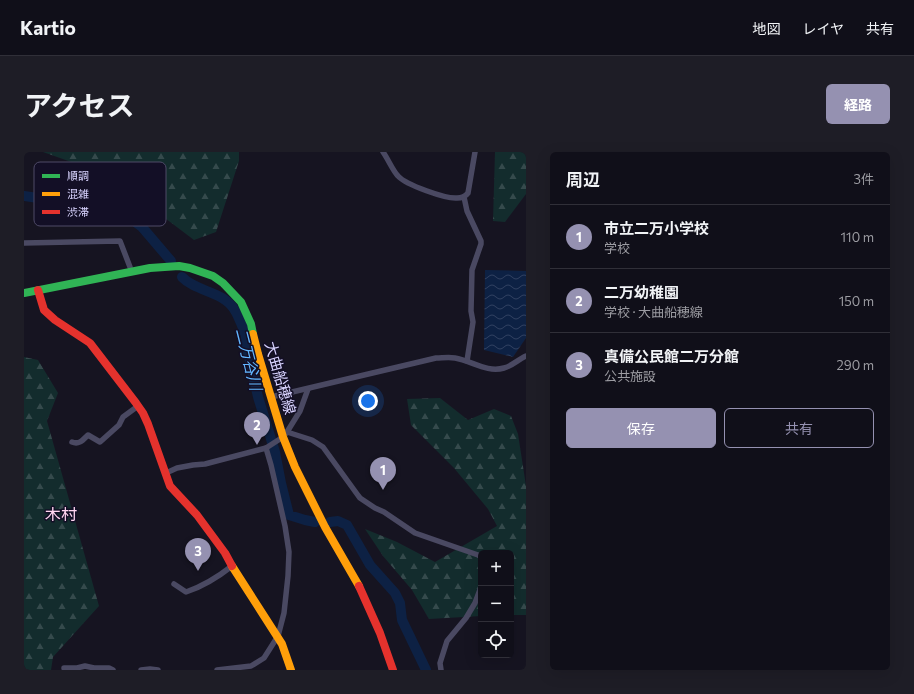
<!DOCTYPE html>
<html lang="ja">
<meta charset="utf-8">
<style>
body{margin:0;font-family:Commissioner,"Noto Sans JP",sans-serif;background:#1e1d26;color:#f1f3f6}
.controls{position:absolute;right:12px;bottom:12px;display:grid;overflow:hidden;border-radius:6px;box-shadow:0 4px 16px #0002}
.controls button{width:36px;height:36px;display:grid;place-items:center;padding:0;border:0;border-bottom:1px solid #302f38;background:#100f19;color:#f1f3f6;font:20px sans-serif}
.you{position:absolute;left:344px;top:249px;width:14px;height:14px;margin:-10px;border:3px solid #fff;border-radius:50%;background:#1a73e8;box-shadow:0 0 0 6px #1a73e833}
.badge{display:grid;place-items:center;width:26px;height:26px;border-radius:50%;background:#9591b1;color:#fff;font-size:13px;font-weight:700}
.pin{position:absolute;translate:-50% -33px;filter:drop-shadow(0 1px 2px #0008)}
.pin::after{content:'';position:absolute;top:21px;width:14px;height:12px;background:inherit;clip-path:polygon(0 0,100% 0,50% 100%)}
.list{margin:0;padding:0;list-style:none}
h2{display:flex;justify-content:space-between;align-items:center;height:52px;margin:0;padding:0 16px;font-size:17px}
h2 small{font-size:13px;font-weight:400;color:#9c9ca2}
.list li{display:grid;grid-template-columns:26px 1fr auto;gap:12px;align-items:center;box-sizing:border-box;height:64px;padding:0 16px;border-top:1px solid #302f38}
.list b{display:block;font-size:15px;white-space:nowrap}
.list p{margin:0;font-size:13px;white-space:nowrap;color:#9c9ca2}
.list em{font-size:13px;font-style:normal;color:#9c9ca2}
.actions{display:flex;gap:8px;padding:12px 16px}
.actions a{flex:1;padding:9px 0;border:1px solid #9591b1;border-radius:6px;text-align:center;font-size:14px;color:#9591b1}
.actions .main{background:#9591b1;color:#fff}
.icon{flex:none;width:22px;height:22px;fill:none;stroke:currentColor;stroke-width:2;stroke-linecap:round;stroke-linejoin:round}
.map{position:relative;flex:none;width:502px;height:518px;overflow:hidden;border-radius:6px}
header{display:flex;align-items:center;gap:24px;box-sizing:border-box;height:56px;padding:0 20px;background:#100f19;border-bottom:1px solid #302f38}
header strong{font-size:19px}
nav{display:flex;gap:22px;margin-inline-start:auto;font-size:14px}
.intro{display:flex;align-items:center;justify-content:space-between;box-sizing:border-box;height:96px;padding:0 24px}
h1{margin:0;font-size:28px}
.button{padding:10px 18px;border-radius:6px;background:#9591b1;color:#fff;font-size:14px;font-weight:700}
main{display:flex;gap:24px;padding:0 24px}
aside{flex:1;background:#100f19;border-radius:6px;box-shadow:0 4px 16px #0002}
.map>svg:first-child{display:block}
.forest{fill:url(#forest-firs)}
.water{fill:url(#water-waves)}
.lines{fill:none;stroke-linecap:round;stroke-linejoin:round}
.river{stroke:#0d2144;stroke-width:10}
.street{stroke:#4a4962;stroke-width:5.5}
.fast{stroke:#30b455;stroke-width:8}
.slow{stroke:#ff9f0a;stroke-width:8}
.jam{stroke:#e5322d;stroke-width:8}
.labels{text-anchor:middle;stroke-width:3;stroke-linejoin:round;paint-order:stroke}
.street-label{font-size:15px;fill:#d9d4ff;stroke:#130f26}
.water-label{font-size:16px;font-style:italic;fill:#62b6ff;stroke:#130f26}
.neighbourhood-label{font-size:16px;fill:#ffd6f0;stroke:#130f26}
.key{fill:#130f26;stroke:#4e4a67;stroke-width:1}
.key-label{font-size:11px;fill:#d9d4ff}
</style>
<header>
<strong>Kartio</strong>
<nav><a>地図</a><a>レイヤ</a><a>共有</a></nav>
</header>
<div class="intro"><h1>アクセス</h1><a class="button">経路</a></div>
<main>
<div class="map">
<svg width="502" height="518" viewBox="0 0 502 518">
<defs>
<pattern id="forest-firs" width="22" height="20" patternUnits="userSpaceOnUse"><rect width="22" height="20" fill="#132c2d"/><path d="M5 1l3.5 6h-7zM16 11l3.5 6h-7z" fill="#354a4c"/></pattern>
<pattern id="water-waves" width="16" height="10" patternUnits="userSpaceOnUse"><rect width="16" height="10" fill="#0d2144"/><path d="M0 5q4-4 8 0t8 0" fill="none" stroke="#304060"/></pattern>
</defs>
<rect width="100%" height="100%" fill="#161421"/>
<g class="forest">
<path d="M19,0H215V9L192,80L170,88L84,23Z"/>
<path d="M471,0H502V42L481,70L469,69Z"/>
<path d="M0,205L14,208L34,241L23,269L75,454L29,505L27,518H0Z"/>
<path d="M416,246L444,268L470,257L487,264L494,282L502,334V463H487V401H457V464L405,467L388,438L359,404L341,377L373,390L411,410L473,374L464,357L430,316L387,273L383,247Z"/>
</g>
<path class="water" d="M461,118L502,119V186L489,205L460,198Z"/>
<g class="lines">
<g class="river">
<path d="M0,44L34,49L69,50L78,53L94,59L106,66L118,75L147,109"/>
<path d="M158,125C172,140 199,139 210,157C213,161 215,167 217,171C220,179 223,183 222,192L234,245L251,300L257,331L265,363L281,368L291,370"/>
<path d="M306,370L314,369L323,373L346,413L371,441L376,451L378,468L402,518"/>
</g>
<g class="street">
<path d="M359,0C364,7 369,19 374,24C382,33 422,47 433,46C438,46 441,45 444,41L451,0"/>
<path d="M440,45L443,59L457,89V92L448,118L447,159L449,170L443,209"/>
<path d="M0,91L96,89L106,115"/>
<path d="M247,245L412,206C418,206 425,205 431,206C448,209 463,221 480,216C488,214 495,207 502,204"/>
<path d="M263,280L288,288L299,295L333,342L336,346L351,356L360,360L391,381L454,403L457,405"/>
<path d="M48,290C55,293 59,288 64,283L76,290L95,273L99,265L114,254"/>
<path d="M142,321L153,316L169,313L181,312L242,296L259,285L263,280L276,259L284,237"/>
<path d="M150,432L162,440C180,434 194,425 208,414"/>
<path d="M40,516H53L61,514L70,516H85L89,518"/>
<path d="M117,518L126,517L134,518"/>
<path d="M193,518L227,514L240,506L254,484L260,461L264,424L265,400L261,374L247,313L242,296"/>
<path d="M417,518L416,511L423,489L442,466L451,451L457,435"/>
</g>
<path class="fast" d="M0,141L126,116L155,114L166,116L189,124L199,131L217,150L227,172L229,182"/>
<g class="slow">
<path d="M229,182L234,202L259,285L271,315L301,375L335,434"/>
<path d="M208,414L258,492L267,518"/>
</g>
<g class="jam">
<path d="M14,138L20,158L31,168L66,191L112,251L119,261L124,272L146,334L173,363L201,401L208,414"/>
<path d="M335,434L356,481L369,518"/>
</g>
</g>
<g class="labels">
<g class="street-label">
<text transform="translate(256 226) rotate(74)" y="5">大曲船穂線</text>
</g>
<g class="water-label">
<text transform="translate(225 207) rotate(76)" y="6">二万谷川</text>
</g>
<g class="neighbourhood-label">
<text x="37" y="368">木村</text>
</g>
</g>
<rect x="10" y="10" width="132" height="64" rx="6" class="key"/>
<rect x="18" y="22" width="18" height="4" fill="#30b455"/>
<rect x="18" y="40" width="18" height="4" fill="#ff9f0a"/>
<rect x="18" y="58" width="18" height="4" fill="#e5322d"/>
<g class="key-label">
<text x="43" y="28">順調</text>
<text x="43" y="46">混雑</text>
<text x="43" y="64">渋滞</text>
</g>
</svg>
<div class="controls">
<button>+</button>
<button>−</button>
<button><svg class="icon" aria-label="locate" viewBox="0 0 24 24"><circle cx="12" cy="12" r="6"/><path d="M12 2v4M12 18v4M2 12h4M18 12h4"/></svg></button>
</div>
<div class="you"></div>
<div class="pin badge" style="left:359px;top:338px">1</div>
<div class="pin badge" style="left:233px;top:293px">2</div>
<div class="pin badge" style="left:174px;top:419px">3</div>
</div>
<aside>
<h2>周辺<small>3件</small></h2>
<ul class="list">
<li><span class="badge">1</span><div><b>市立二万小学校</b><p>学校</p></div><em>110 m</em></li>
<li><span class="badge">2</span><div><b>二万幼稚園</b><p>学校 · 大曲船穂線</p></div><em>150 m</em></li>
<li><span class="badge">3</span><div><b>真備公民館二万分館</b><p>公共施設</p></div><em>290 m</em></li>
</ul>
<div class="actions"><a class="main">保存</a><a>共有</a></div>
</aside>
</main>
